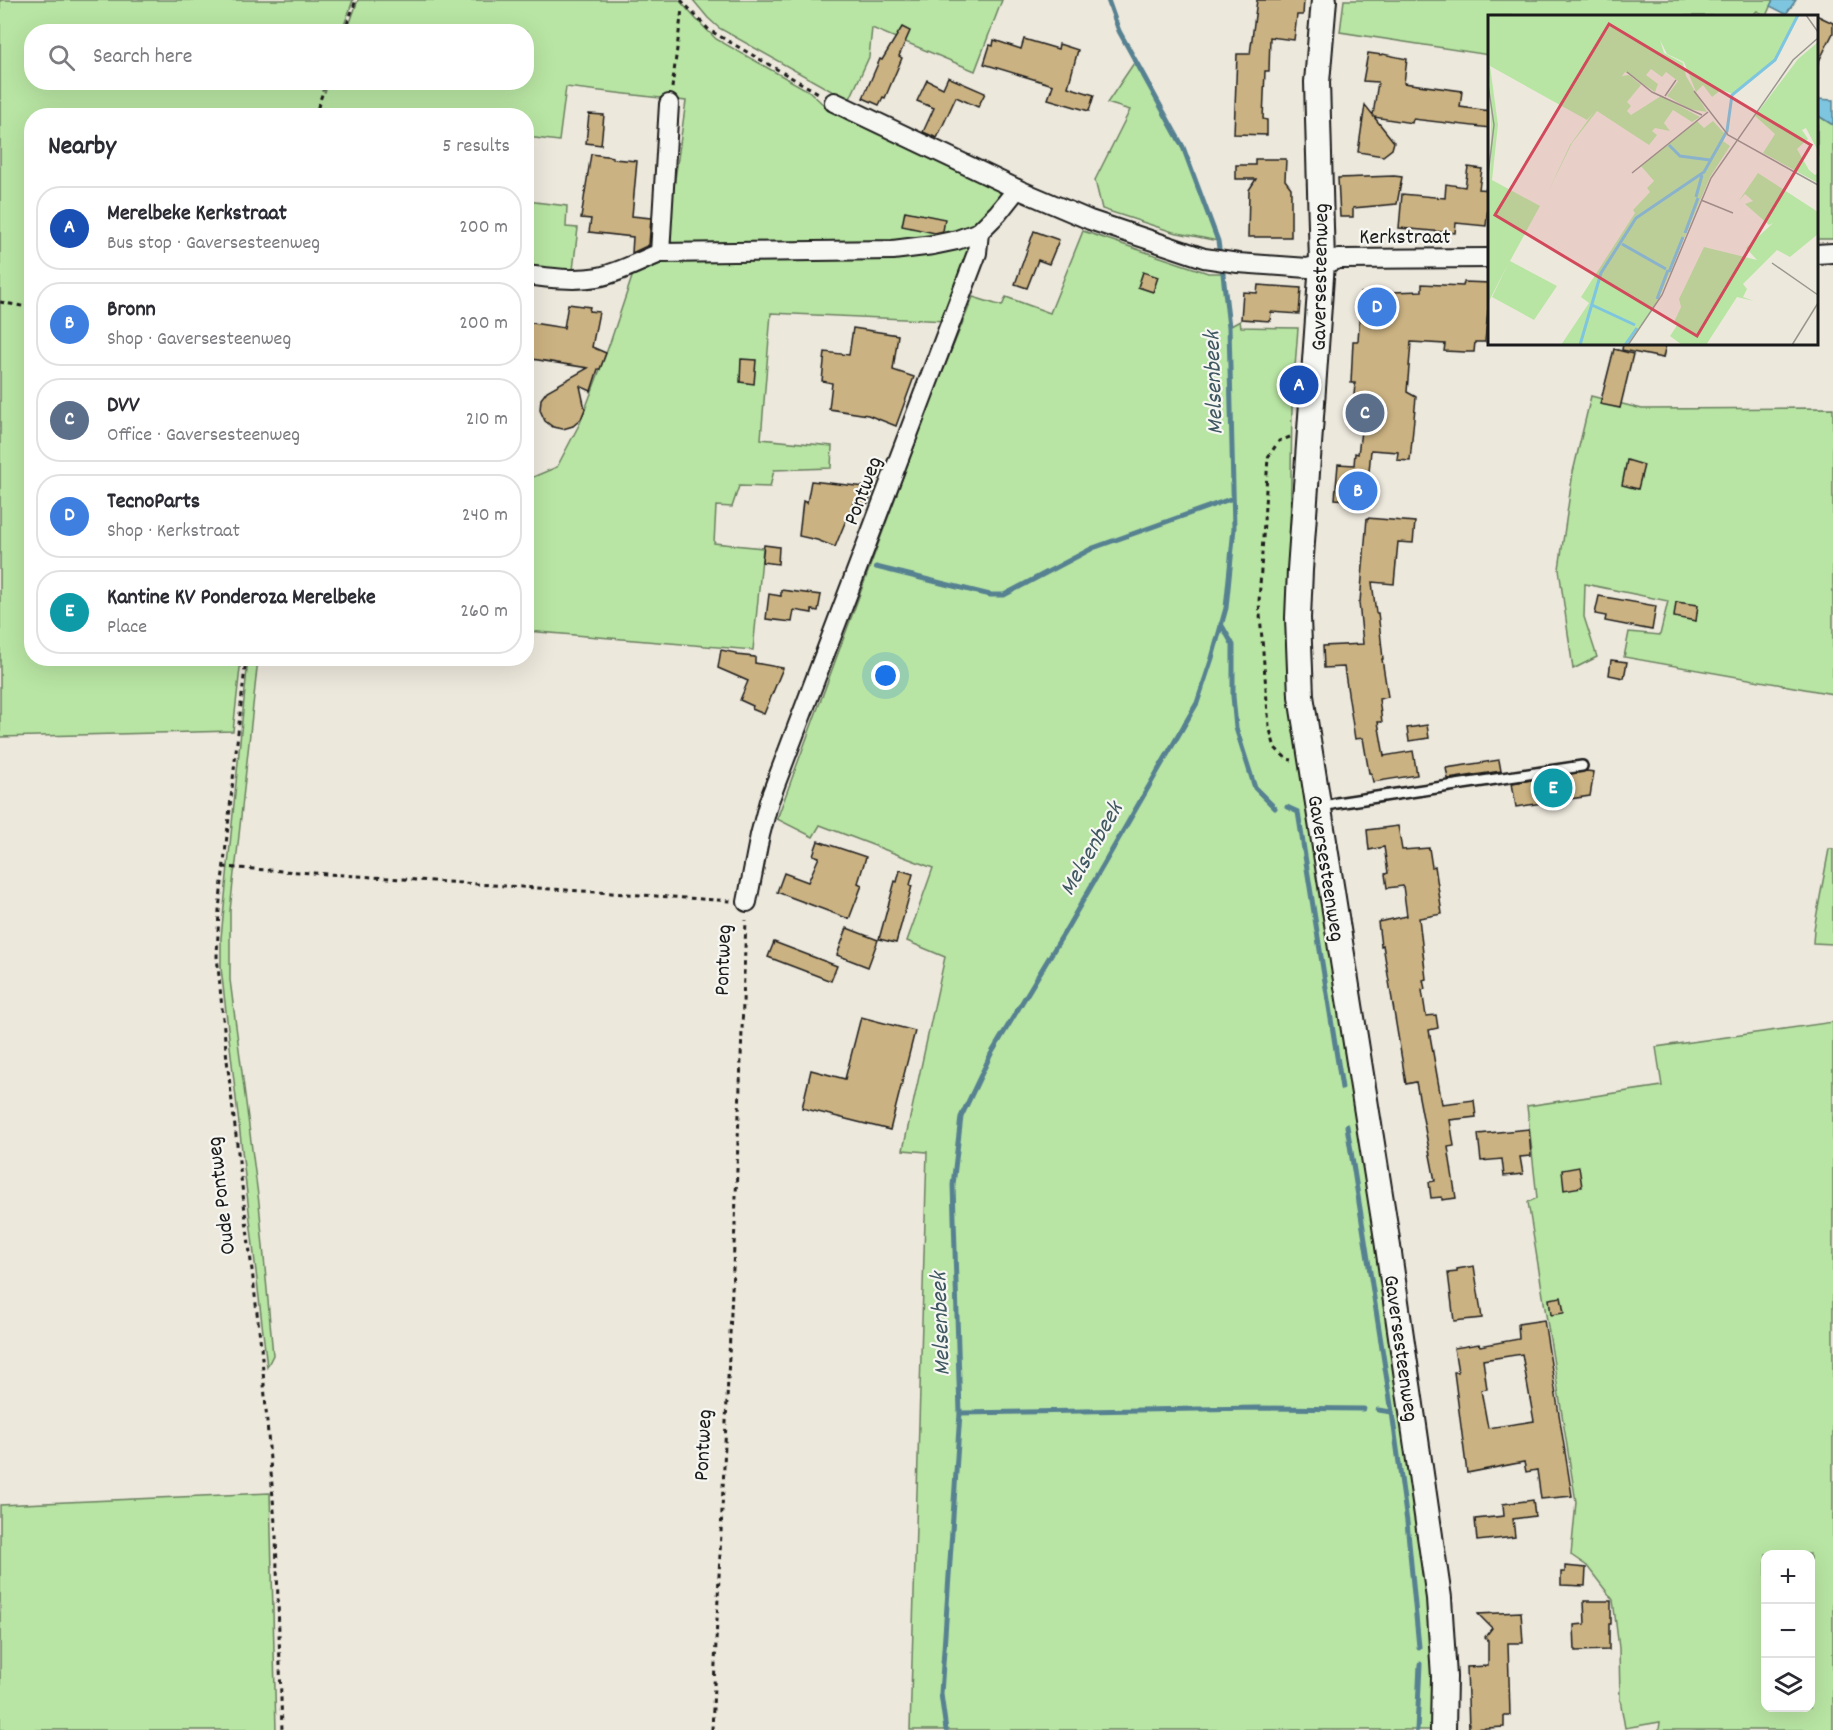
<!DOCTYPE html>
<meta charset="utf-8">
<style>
body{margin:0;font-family:Dekko,sans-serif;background:#f2f2f3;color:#2b2b33}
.controls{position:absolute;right:18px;bottom:18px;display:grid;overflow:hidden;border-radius:12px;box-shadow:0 6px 24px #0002}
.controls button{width:54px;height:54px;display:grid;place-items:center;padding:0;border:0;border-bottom:2px solid #e1e1e2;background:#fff;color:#2b2b33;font:30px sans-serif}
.you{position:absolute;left:886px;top:676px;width:21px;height:21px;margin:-15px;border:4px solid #fff;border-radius:50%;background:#1a73e8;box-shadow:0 0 0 9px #1a73e833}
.badge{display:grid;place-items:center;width:39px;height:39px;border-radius:50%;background:#ea580c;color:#fff;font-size:20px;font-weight:700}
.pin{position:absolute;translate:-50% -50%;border:3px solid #fff;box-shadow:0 2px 6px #0006}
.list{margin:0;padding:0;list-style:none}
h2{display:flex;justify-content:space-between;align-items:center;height:78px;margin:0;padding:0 24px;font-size:26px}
h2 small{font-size:20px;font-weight:400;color:#7c7c81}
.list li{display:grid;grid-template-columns:39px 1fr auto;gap:18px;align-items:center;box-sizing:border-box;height:84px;margin:0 12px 12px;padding:0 12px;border:2px solid #e1e1e2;border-radius:24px}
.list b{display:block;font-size:22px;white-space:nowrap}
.list p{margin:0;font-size:20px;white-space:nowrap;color:#7c7c81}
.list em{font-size:20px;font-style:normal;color:#7c7c81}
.icon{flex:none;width:33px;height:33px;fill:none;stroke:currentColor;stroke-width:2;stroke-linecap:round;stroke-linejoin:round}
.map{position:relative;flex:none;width:1833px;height:1730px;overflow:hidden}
.search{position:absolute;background:#fff;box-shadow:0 6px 24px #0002;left:24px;top:24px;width:510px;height:66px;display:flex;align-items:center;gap:15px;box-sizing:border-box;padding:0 21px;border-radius:24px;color:#7c7c81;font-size:22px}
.panel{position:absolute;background:#fff;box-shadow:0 6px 24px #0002;left:24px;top:108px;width:510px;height:558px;border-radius:24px}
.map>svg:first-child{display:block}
.green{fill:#b8e5a3;stroke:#6a8060;stroke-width:1.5;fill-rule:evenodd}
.water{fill:#7ec5df;stroke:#578191;stroke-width:1.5}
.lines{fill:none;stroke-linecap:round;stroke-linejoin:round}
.stream{stroke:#578191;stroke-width:5}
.building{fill:#cbb282;stroke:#1c1c1c;stroke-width:1.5;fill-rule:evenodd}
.service-casing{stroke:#1c1c1c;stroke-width:14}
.minor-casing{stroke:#1c1c1c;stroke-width:22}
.tertiary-casing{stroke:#1c1c1c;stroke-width:28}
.path{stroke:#1c1c1c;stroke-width:3;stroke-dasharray:4.5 4.5;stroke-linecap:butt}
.service{stroke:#f6f6f2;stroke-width:9}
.minor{stroke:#f6f6f2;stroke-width:18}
.tertiary{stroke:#f6f6f2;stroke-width:24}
.labels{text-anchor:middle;stroke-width:4.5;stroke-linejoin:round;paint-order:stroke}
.street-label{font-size:22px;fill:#1c1c1c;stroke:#f6f6f2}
.water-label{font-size:24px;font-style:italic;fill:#3e5760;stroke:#f6f6f2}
.inset-river{fill:none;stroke:#7ec5df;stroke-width:3}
.inset-road{fill:none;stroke:#99968f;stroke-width:1.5}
.view{fill:#d1495b;fill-opacity:0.15;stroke:#d1495b;stroke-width:3}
.inset-edge{fill:none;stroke:#1c1c1c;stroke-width:3}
</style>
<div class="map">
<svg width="1833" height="1730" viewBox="0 0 1833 1730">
<rect width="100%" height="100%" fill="#ede8dc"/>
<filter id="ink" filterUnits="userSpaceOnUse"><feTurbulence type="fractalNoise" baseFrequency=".0167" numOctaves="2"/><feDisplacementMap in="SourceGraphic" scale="12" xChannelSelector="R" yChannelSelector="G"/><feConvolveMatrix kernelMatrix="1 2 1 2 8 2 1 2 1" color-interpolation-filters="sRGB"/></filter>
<g filter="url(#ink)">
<g class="green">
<path d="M0,0H353L342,31L32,32V82H325L322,91L325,92L329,82H526V32L347,31L358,0H679L695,18L716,39L809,91L827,108L849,121L878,131L996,184L1001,192L997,202L973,228L913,243L672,245L668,230L686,101L566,87L559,141L527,137L526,116H32V658L241,659L233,731L0,737Z"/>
<path d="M693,0H1002L975,71L872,28L869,57L849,101L719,28L708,18Z"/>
<path d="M1344,0H1773L1766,16L1757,11L1752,16H1490L1489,55L1340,32Z"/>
<path d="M1136,60L1183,147L1218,241L1173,232L1102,209L1095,180L1130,110L1107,103Z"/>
<path d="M1817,115L1833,125V239H1817Z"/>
<path d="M527,201L567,206L566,227L578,228L573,270L569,273L527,269Z"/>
<path d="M1083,231L1208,273H1223L1229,327L1240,321L1241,327L1298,328L1292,406L1289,618L1424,1535L1435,1730H910L927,1152L903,1150L945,957L907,941L933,868L820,825L813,837L777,819L932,398L973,297L1002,306L1006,297L1050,313Z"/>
<path d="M966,246L972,247L948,321L771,313L761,439L832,446L831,468L774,470L770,487L739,486L732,507L716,506L714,543L763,548L753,650L527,631L526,480L557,467L580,423L611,340L634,271L662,261L901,259L948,251Z"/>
<path d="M1591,396L1642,409L1833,408V694L1624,657L1629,632L1660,635L1668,601L1585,584L1584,617L1597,657L1573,669L1559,569L1573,472Z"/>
<path d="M248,659H258L236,863L234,873L230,911V980L259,1203L273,1355L267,1367L221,968V938Z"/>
<path d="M1829,849H1833V944L1813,943L1814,929Z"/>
<path d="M1833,1022V1730H1659L1660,1722L1625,1728L1620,1699L1619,1648L1613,1600L1587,1566L1571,1555L1576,1502L1528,1202L1537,1198L1527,1106L1662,1086L1656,1047ZM1766,1554H1810V1708H1766Z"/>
<path d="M270,1493L276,1730H0V1505Z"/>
</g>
<g class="water">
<path d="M1773,0H1796L1786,14L1770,6Z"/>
<path d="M1816,99L1833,100V125L1817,115Z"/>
</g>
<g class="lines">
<g class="stream">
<path d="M1108,0L1119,31L1183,147L1218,241L1220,256"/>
<path d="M876,567L990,595H1004L1093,548L1233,498"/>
<path d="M1221,624L1233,645V696L1236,728L1255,788L1275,808"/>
<path d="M1287,807L1298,812L1342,1088"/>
<path d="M1347,1126L1392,1412"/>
<path d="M1378,1410L1392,1412L1407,1522L1419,1647"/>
<path d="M960,1413L1257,1408L1364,1409"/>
<path d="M946,1730L941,1694L960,1413L953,1185L961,1117L991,1054L1067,928L1197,703L1212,658L1226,608L1234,528L1229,327L1222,265"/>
<path d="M1417,1730L1420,1664"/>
</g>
</g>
<g class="building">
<path d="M1257,0H1304L1303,15H1297L1294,40L1270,37L1269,71H1265L1263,119L1267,120V135L1234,134L1237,54H1250Z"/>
<path d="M1816,15L1833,23V33L1816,67Z"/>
<path d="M902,27L910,31L899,56L902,58L885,98L883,97L879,105L863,98L880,59L882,60Z"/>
<path d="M1024,39L1058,49L1059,44L1078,50L1068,87L1094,95L1089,111L1048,99L1053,85L984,64L990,45L993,46L994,40L1021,49Z"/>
<path d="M1368,53L1382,55L1383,54L1407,59L1404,83L1462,91L1460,107L1490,111V128L1413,119L1412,123L1374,117L1394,142L1392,149L1383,156L1358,152L1365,105L1373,115L1378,82L1363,81Z"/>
<path d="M948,77L985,93L978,107L956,97L937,138L923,132L934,108L917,101L927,80L943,88Z"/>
<path d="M589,114L604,115L601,145L586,143Z"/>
<path d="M591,154L613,157V159L637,161L632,216L651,218L649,245L632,253L633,237L589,232L591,219L581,218Z"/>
<path d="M1255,159H1286L1285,180L1291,188V237H1248L1249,190L1256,179H1236V165H1255Z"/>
<path d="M1468,167L1482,169L1479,189L1490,190L1486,226L1456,223L1455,233L1399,228L1402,194L1445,198L1446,184L1465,187Z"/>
<path d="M1394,176L1402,177L1397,204L1353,208V217H1340L1338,178Z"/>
<path d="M905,211L945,219L943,231L935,233L902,226Z"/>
<path d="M1034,231L1059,240L1049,264L1038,260L1027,288L1015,284Z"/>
<path d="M1143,272L1158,277L1153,292L1138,287Z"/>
<path d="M1464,282L1490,283V311H1488L1485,342H1475L1474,352H1465L1444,351L1445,344L1411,342L1407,392L1416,397L1410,461L1397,460L1398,452L1371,450L1368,483L1375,484L1374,502L1335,499L1338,464L1354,465L1355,453L1358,454L1360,439L1362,422L1352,421L1355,383H1351L1353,341H1358L1361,293L1422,291V284L1463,286Z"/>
<path d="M1258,285L1301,288L1299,314L1271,312L1270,321L1241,319L1243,292L1257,293Z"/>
<path d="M568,304L590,307L589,311L599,312L592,347L606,353L600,369H598L591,391L580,386L585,409L581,419L573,426L563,429L553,427L545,421L540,410L541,399L547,391L588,368L526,358V322L564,328Z"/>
<path d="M853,328L898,335L893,370L914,377L896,426L868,415L829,409L832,383L822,381L825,352L849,355Z"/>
<path d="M1623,344H1666L1663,358L1622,350Z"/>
<path d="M1614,349L1633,354L1620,408L1600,404Z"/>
<path d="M741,359L756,360L754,384L740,382Z"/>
<path d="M1627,460L1644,465L1638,489L1622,485Z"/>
<path d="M811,481L874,488L868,504L853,503L835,547L817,540L799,536L803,501L807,503Z"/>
<path d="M1367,518L1415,522L1413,543L1398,542L1394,584L1372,582L1376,613H1378L1379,621L1383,659H1382L1388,697L1379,699L1382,722H1378L1384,756L1413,751L1417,775L1373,782L1371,773H1369L1363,738L1355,739L1344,667L1324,668L1323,646L1363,644L1359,602H1360Z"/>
<path d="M764,545L779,547L778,564L762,562Z"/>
<path d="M781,590L821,595L818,611L812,610V613L794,610L792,622L766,619L769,594L781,596Z"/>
<path d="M1599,596L1656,606L1652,630L1605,621L1606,616L1595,614Z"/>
<path d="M1676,602L1698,605L1696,621L1674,617Z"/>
<path d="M721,650L736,653V655L755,657V663L783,668L764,714L752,709L753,706L740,700L748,681L718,668Z"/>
<path d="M1611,660L1627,662L1624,678L1609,675Z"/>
<path d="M1427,725L1429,738L1409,741L1407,728Z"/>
<path d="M1499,760L1501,771L1448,779L1446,768Z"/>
<path d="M1587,771L1594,772L1590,796L1516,807L1512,783Z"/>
<path d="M1398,826L1402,850L1429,848L1432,867L1435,866L1442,914L1419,918L1426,979L1423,980L1425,989L1422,990L1426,1016L1436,1015L1438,1028L1429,1030L1442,1104L1474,1100L1476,1117L1450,1120L1454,1146L1448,1147L1456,1198L1442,1200V1197L1431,1198L1429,1182L1435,1181L1416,1082L1406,1084L1383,945L1381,946L1378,922L1407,916L1403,886L1387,888L1385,874L1388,873L1384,847L1369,850L1367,830Z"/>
<path d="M818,841L866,857L858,883L862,885L849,919L777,892L784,873L808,882L819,857L813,855Z"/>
<path d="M900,870L913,874L910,885L912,886L896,943L879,939L895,881L897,882Z"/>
<path d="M847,928L878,940L868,967L837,955Z"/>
<path d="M774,942L837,966L831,981L768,957Z"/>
<path d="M861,1017L915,1031L890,1130L802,1108L811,1070L845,1079Z"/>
<path d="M1529,1129L1531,1156L1520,1157L1523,1174L1504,1176L1502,1159L1481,1161L1478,1134Z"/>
<path d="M1579,1167L1582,1187L1564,1190L1562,1170Z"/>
<path d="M1474,1266L1482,1318L1454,1321L1448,1273L1457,1272V1269Z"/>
<path d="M1561,1297L1564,1313L1551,1315L1549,1299Z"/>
<path d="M1544,1320L1572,1496L1541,1499L1537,1470L1526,1472L1524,1462L1467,1473L1454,1372H1458L1454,1348L1479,1344L1480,1346L1519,1339L1518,1324ZM1522,1354L1534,1421L1488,1428L1481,1390L1487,1389L1483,1360Z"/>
<path d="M1533,1500L1535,1516L1513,1519L1515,1537L1477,1541L1475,1519L1504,1516L1503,1504Z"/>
<path d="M1565,1566L1586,1568L1585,1586L1561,1585V1572H1565Z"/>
<path d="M1584,1601H1611V1624H1609V1650L1575,1651L1574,1625L1585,1624Z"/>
<path d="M1521,1612L1523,1643H1508L1510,1715H1504V1727L1469,1729L1467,1667L1488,1666V1640L1485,1637L1492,1628L1478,1614Z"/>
</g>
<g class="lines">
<g class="service-casing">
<path id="service" d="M1321,807L1337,803L1582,766"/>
</g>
<g class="minor-casing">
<g id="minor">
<path d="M834,102L1017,189L1090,220L1204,258L1238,263L1308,268L1339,259L1490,258"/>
<path d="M660,253L669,104"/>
<path d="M1816,254L1833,253"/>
<path d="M526,275C549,278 575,281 598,277C619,273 640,261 660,253L893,250L933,245L957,240L979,232L998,213L1017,189"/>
<path d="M747,902L760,835L769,801L977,253L979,232"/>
</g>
</g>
<g class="tertiary-casing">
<path id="tertiary" d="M1324,0L1317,82L1322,263L1300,570L1298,618L1301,696L1385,1226L1439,1598L1444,1677L1443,1730"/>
</g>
<g class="path">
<path d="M681,0L709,30L820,94"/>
<path d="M344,32L356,0"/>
<path d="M672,88L682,9"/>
<path d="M315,116L326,82"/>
<path d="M0,302L32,308"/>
<path d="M1290,437L1279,441L1268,457L1259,602L1269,726L1275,748L1287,759L1292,760"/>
<path d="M246,658L219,910L217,956L227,1060L261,1346L276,1536L282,1730"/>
<path d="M223,867L731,901"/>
<path d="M712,1730L735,1224L746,920"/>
</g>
<use href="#service" class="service"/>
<use href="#minor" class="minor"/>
<use href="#tertiary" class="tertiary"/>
</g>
</g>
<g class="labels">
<g class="street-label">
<text x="1405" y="243">Kerkstraat</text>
<text transform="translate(1318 277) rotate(-89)" y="8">Gaversesteenweg</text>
<text transform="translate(861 490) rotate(-69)" y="8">Pontweg</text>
<text transform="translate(1328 868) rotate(81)" y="8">Gaversesteenweg</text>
<text transform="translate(721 960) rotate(-88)" y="8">Pontweg</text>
<text transform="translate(219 1196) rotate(-97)" y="8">Oude Pontweg</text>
<text transform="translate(1403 1348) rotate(82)" y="8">Gaversesteenweg</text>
<text transform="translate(701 1445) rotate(-87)" y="8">Pontweg</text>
</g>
<g class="water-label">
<text transform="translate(1212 383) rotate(-92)" y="8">Melsenbeek</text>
<text transform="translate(1090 848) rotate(-60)" y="8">Melsenbeek</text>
<text transform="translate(939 1324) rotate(-92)" y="8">Melsenbeek</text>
</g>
</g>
<g transform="translate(1488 15)">
<rect width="330" height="330" fill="#ede8dc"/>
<path d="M0,0H310L287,45L245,79L233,75L224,82L215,70L208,77L196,47L179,39L172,25L176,38L195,48L198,61L219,97L201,94L179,81L190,66L178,57L174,62L163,54L158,60L170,69L167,77L137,57L134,61L141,60L153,70L139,87L143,91L139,96L143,100L173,81L212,102L204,107L185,95L176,108L182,116L167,113L164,116L169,120L161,130L109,96L84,128L60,177L82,130L105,98L99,105L2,51L10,110L4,165L52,191L22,246L69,271L46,305L4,282L20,249L0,288L3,109ZM330,27V136L318,113L314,115L320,124L309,134L321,155L327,160L330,158V168L275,138L287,119L267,101L310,44ZM209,106L216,113L225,106L238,120L235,126L242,131L222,162L170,286L139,330H73L101,288L93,282L147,198L145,195L162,177L159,173L166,166L153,151ZM270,158L330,197V219L302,242L289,235L255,269L259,274L255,282L266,286L249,282L218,330H194L182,321L190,309L186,307L193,292L191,284L216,232L269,245L258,233L285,208L281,210L257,189L265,186L257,179L250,187Z" fill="#b8e5a3"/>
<path class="inset-river" d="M181,130L192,141L222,145M208,182L214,160M197,218L210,183M134,229L178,254M181,257L195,222M169,284L180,255M104,290L147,310M92,330L113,258L148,203L216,157L239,116L244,80L287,45L310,0M137,330L149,313"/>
<path class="inset-road" d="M318,0L330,17M330,51V72M139,57L164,77L214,100M0,69L6,110L0,160M206,76L240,120L330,170M177,81L188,65M144,158L220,97M213,185L245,198M284,248L330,280M140,330L174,280L223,163L305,45L330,23M304,330L330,288"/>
<path class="view" d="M121,9L323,130L209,321L7,200Z"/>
<rect width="330" height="330" class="inset-edge"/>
</g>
</svg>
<div class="controls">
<button>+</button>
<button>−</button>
<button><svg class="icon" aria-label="layers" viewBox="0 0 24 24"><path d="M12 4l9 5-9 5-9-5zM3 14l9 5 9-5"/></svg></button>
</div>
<div class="you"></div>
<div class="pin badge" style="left:1299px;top:385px;background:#1a4fb4">A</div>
<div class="pin badge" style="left:1358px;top:491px;background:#3f7fe0">B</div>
<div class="pin badge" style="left:1365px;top:413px;background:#5c6f8a">C</div>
<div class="pin badge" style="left:1377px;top:307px;background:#3f7fe0">D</div>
<div class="pin badge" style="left:1553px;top:788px;background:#0f9aa8">E</div>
<div class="search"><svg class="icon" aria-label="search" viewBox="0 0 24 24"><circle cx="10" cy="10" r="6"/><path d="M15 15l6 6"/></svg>Search here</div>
<section class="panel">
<h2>Nearby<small>5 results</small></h2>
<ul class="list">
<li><span class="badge" style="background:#1a4fb4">A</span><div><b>Merelbeke Kerkstraat</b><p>Bus stop · Gaversesteenweg</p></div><em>200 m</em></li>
<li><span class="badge" style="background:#3f7fe0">B</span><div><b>Bronn</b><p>Shop · Gaversesteenweg</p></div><em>200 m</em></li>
<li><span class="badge" style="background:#5c6f8a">C</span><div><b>DVV</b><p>Office · Gaversesteenweg</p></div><em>210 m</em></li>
<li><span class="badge" style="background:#3f7fe0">D</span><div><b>TecnoParts</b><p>Shop · Kerkstraat</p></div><em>240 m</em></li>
<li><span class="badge" style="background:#0f9aa8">E</span><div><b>Kantine KV Ponderoza Merelbeke</b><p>Place</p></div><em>260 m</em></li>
</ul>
</section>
</div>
